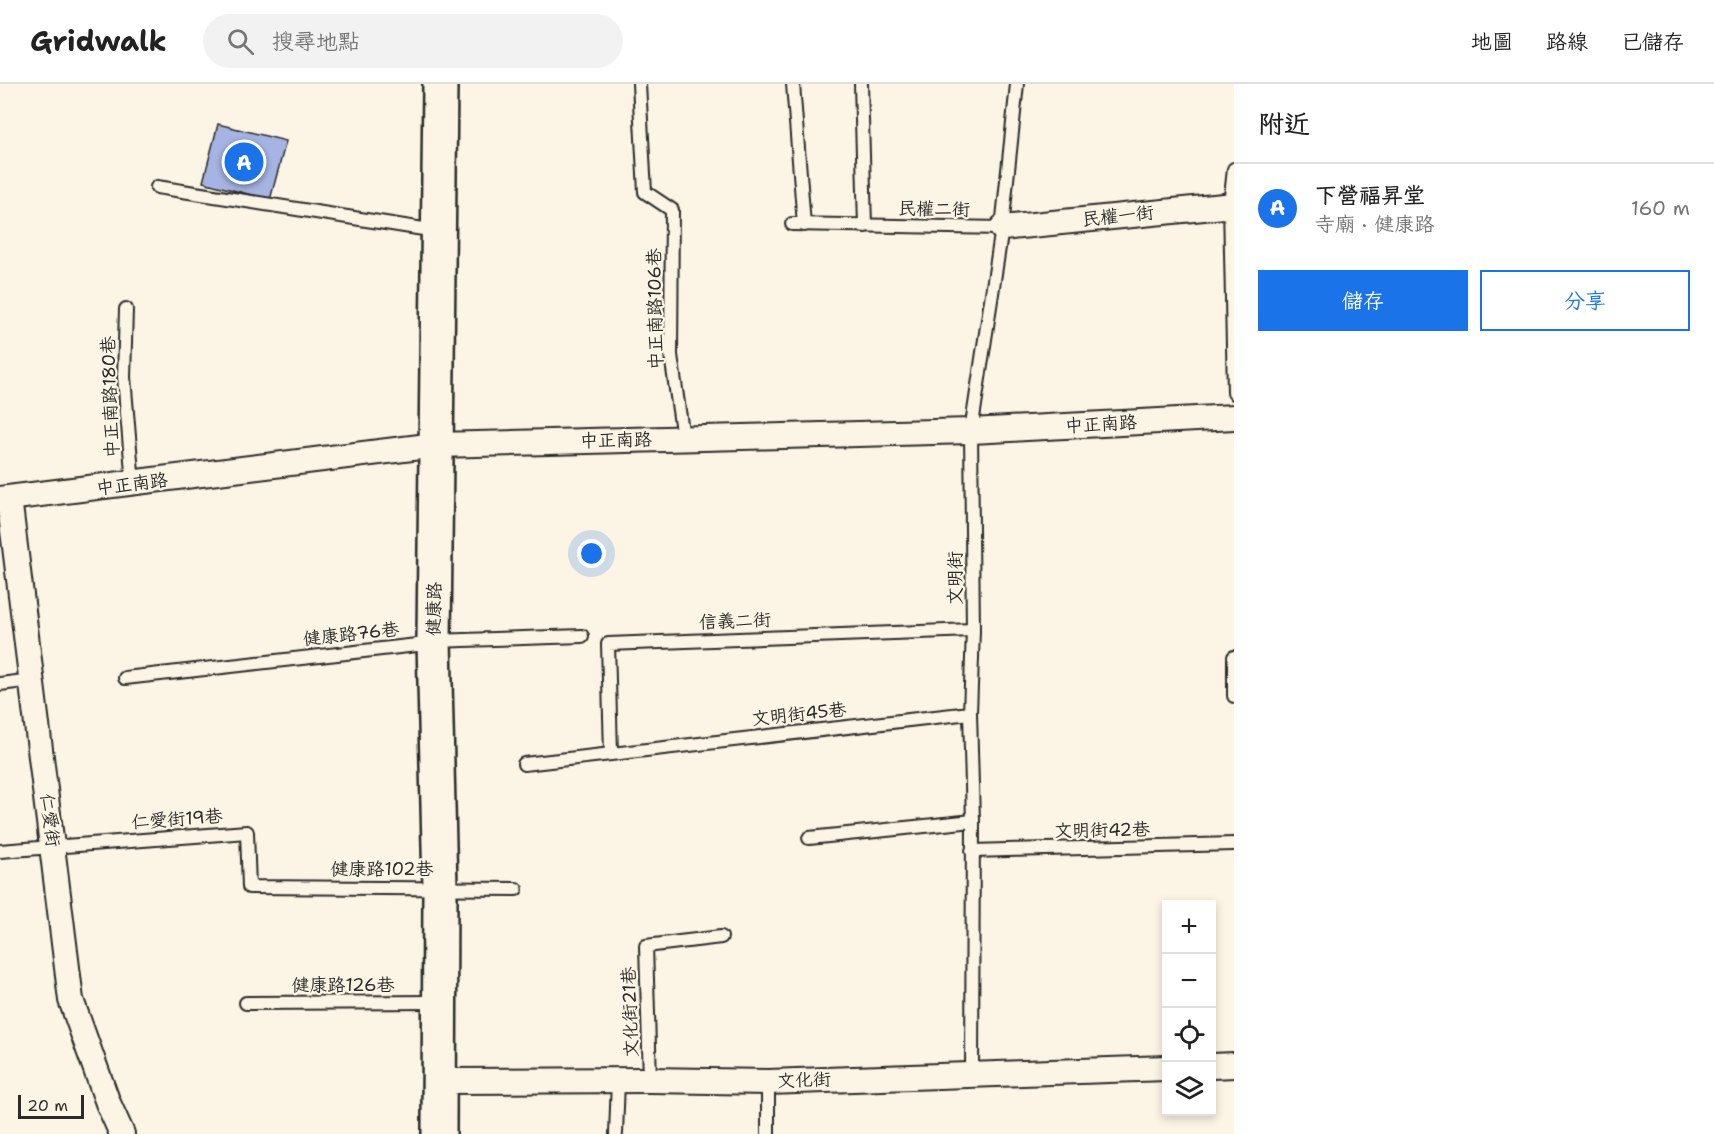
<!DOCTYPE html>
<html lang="zh-TW">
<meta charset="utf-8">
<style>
body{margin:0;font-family:"Shantell Sans","LXGW WenKai TC",sans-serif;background:#f2f2f2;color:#222}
.controls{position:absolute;right:18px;bottom:18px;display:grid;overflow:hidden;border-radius:0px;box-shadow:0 3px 9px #0003}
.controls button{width:54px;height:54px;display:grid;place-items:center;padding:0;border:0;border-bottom:2px solid #e0e0e0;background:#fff;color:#222;font:30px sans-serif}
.scale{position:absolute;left:18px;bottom:15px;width:66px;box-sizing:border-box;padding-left:6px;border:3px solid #2b2b2b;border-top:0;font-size:16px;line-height:21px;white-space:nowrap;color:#2b2b2b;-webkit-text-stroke:4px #fcf5e5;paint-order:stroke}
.you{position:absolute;left:592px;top:470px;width:21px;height:21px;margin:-15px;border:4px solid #fff;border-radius:50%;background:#1a73e8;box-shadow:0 0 0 9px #1a73e833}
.badge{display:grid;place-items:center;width:39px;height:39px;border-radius:50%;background:#1a73e8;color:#fff;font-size:20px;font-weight:700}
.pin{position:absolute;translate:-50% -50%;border:3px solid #fff;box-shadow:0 2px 6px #0006}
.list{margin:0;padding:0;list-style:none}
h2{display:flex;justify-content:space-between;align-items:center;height:78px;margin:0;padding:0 24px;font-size:26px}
h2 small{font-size:20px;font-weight:400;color:#767676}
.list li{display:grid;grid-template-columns:39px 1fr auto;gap:18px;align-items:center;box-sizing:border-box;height:90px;padding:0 24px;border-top:2px solid #e0e0e0}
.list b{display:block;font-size:22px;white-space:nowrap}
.list p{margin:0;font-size:20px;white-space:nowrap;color:#767676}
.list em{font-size:20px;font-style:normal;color:#767676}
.actions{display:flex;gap:12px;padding:18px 24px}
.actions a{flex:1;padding:14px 0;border:2px solid #1a73e8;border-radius:0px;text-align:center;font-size:21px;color:#1a73e8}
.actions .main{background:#1a73e8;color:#fff}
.icon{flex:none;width:33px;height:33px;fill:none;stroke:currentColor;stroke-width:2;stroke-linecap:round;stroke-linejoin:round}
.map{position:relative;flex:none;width:1234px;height:1050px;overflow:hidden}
header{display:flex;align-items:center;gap:36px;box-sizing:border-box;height:84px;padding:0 30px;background:#fff;border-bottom:2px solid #e0e0e0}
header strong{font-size:28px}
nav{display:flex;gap:33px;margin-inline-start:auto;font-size:21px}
.search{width:420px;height:54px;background:#f2f2f2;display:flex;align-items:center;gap:15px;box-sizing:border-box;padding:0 21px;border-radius:33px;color:#767676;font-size:22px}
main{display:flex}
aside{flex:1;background:#fff}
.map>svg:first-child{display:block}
.building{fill:#a6b4e4;stroke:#2b2b2b;stroke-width:1.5}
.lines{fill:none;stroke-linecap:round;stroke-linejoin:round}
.lane-casing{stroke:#2b2b2b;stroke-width:16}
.street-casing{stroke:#2b2b2b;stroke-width:28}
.secondary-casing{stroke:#2b2b2b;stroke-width:38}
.lane{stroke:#fcf5e5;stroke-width:12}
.street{stroke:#fcf5e5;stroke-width:24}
.secondary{stroke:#fcf5e5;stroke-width:33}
.labels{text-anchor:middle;stroke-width:4.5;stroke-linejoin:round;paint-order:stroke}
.street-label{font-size:18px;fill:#2b2b2b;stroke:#fcf5e5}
</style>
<header>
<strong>Gridwalk</strong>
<div class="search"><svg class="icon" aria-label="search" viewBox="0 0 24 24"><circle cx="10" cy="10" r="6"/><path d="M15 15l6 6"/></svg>搜尋地點</div>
<nav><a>地圖</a><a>路線</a><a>已儲存</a></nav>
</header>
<main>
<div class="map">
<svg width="1234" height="1050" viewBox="0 0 1234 1050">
<rect width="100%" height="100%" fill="#fcf5e5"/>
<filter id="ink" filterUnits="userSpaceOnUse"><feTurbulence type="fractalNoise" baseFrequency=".0167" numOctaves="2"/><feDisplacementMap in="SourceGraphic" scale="12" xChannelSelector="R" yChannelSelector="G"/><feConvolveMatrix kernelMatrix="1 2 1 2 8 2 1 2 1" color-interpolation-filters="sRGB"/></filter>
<g filter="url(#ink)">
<path class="building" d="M218,40L286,57L270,116L203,98Z"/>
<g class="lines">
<g class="lane-casing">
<g id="lane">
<path d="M639,0L645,108L672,126L671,271L683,354"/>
<path d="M793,0L804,141"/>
<path d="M861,0L865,142"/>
<path d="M1234,85L1230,121L1234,309"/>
<path d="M157,103L436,147"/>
<path d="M792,140L1002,144"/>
<path d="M126,225L124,293L133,400"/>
<path d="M1234,573V612"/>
<path d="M125,594L417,561L434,557L582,552"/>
<path d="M0,600L32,596"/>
<path d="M611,669L608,560L973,546"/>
<path d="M524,680L970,629"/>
<path d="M809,754L973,737"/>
<path d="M0,767L247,748L249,803L516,805"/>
<path d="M972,767L1234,760"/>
<path d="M246,919L439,918"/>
<path d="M972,990L973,737L970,629L973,546L971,347L1002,144L1017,0"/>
<path d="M650,996L646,862L721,853"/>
<path d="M616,1050L618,996"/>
<path d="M768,1050V998"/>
</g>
</g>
<g class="street-casing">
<g id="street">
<path d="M1002,144L1234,121"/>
<path d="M9,414L71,916L108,1019L122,1050"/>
<path d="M0,415L436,361L971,347L1234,333"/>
<path d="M1212,982L1234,981"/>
<path d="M441,997L650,996L768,998L1166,984"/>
</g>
</g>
<g class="secondary-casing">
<path id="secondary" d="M439,1050L440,803L434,557L440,0"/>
</g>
<use href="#lane" class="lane"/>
<use href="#street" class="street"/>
<use href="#secondary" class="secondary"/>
</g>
</g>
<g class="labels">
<g class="street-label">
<text transform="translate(934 125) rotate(1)" y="6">民權二街</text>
<text transform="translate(1118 132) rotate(-6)" y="6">民權一街</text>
<text transform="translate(655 225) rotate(-91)" y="6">中正南路106巷</text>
<text transform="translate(110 313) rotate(-92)" y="6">中正南路180巷</text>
<text transform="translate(1101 340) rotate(-3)" y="6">中正南路</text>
<text transform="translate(616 356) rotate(-1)" y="6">中正南路</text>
<text transform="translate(132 400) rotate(-7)" y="6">中正南路</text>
<text transform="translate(955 494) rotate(-90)" y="6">文明街</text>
<text transform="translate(434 525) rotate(-89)" y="6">健康路</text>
<text transform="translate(735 537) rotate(-2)" y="6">信義二街</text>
<text transform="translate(351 550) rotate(-6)" y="6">健康路76巷</text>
<text transform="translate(799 630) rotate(-6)" y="6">文明街45巷</text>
<text transform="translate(177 735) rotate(-4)" y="6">仁愛街19巷</text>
<text transform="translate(50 736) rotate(83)" y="6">仁愛街</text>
<text transform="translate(1102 746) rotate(-1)" y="6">文明街42巷</text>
<text x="382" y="791">健康路102巷</text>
<text x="343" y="907">健康路126巷</text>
<text transform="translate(630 928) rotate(-92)" y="6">文化街21巷</text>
<text transform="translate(804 996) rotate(-2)" y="6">文化街</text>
</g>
</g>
</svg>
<div class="controls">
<button>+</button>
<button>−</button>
<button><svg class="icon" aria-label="locate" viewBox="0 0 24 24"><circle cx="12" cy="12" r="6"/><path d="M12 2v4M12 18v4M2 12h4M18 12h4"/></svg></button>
<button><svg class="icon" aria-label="layers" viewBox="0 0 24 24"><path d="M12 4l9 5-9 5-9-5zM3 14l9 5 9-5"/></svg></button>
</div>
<div class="scale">20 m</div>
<div class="you"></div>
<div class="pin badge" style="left:244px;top:78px">A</div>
</div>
<aside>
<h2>附近<small></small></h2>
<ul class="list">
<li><span class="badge">A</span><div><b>下營福昇堂</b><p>寺廟 · 健康路</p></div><em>160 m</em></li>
</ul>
<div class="actions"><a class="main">儲存</a><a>分享</a></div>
</aside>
</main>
